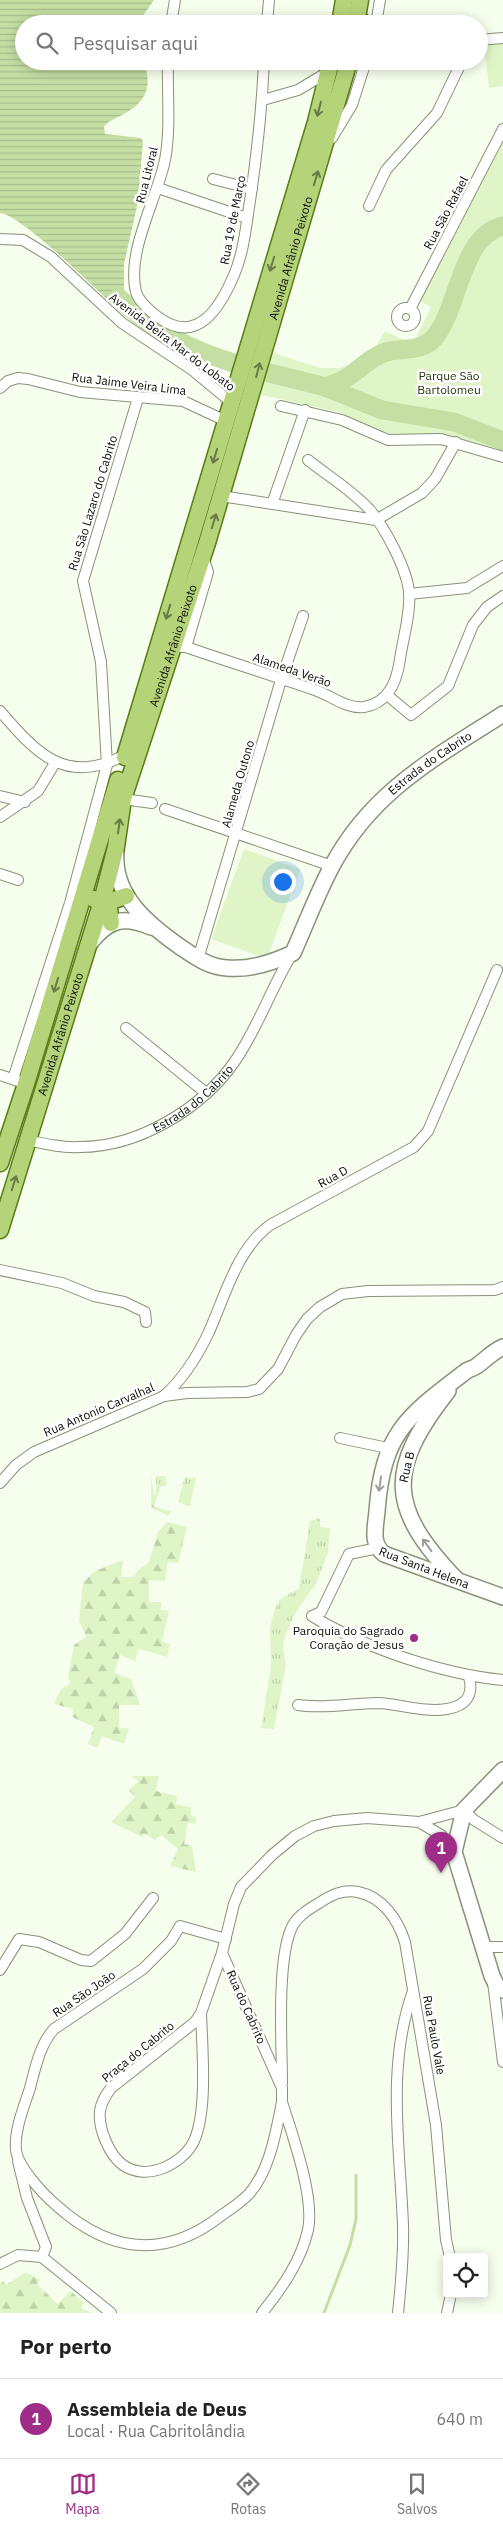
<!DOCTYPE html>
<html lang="pt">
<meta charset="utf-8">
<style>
body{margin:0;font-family:"IBM Plex Sans",sans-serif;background:#f6f6f6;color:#222}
.controls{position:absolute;right:15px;bottom:15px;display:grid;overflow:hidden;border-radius:5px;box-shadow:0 2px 12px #0003}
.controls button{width:45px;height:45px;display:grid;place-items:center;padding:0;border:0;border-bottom:1px solid #e0e0e0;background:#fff;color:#222;font:25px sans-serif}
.you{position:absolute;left:282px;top:881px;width:18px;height:18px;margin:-12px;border:4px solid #fff;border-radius:50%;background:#1a73e8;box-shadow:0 0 0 8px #1a73e833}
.badge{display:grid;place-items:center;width:32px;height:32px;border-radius:50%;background:#9f2c87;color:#fff;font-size:16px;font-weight:700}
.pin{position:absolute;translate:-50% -41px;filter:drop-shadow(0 1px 2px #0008)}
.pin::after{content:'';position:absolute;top:26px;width:18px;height:15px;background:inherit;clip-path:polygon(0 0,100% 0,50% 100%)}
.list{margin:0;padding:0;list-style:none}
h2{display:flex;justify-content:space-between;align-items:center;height:65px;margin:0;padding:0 20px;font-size:21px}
h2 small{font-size:16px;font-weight:400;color:#767676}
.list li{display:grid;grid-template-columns:32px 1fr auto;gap:15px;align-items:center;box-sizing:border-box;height:80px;padding:0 20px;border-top:1px solid #e0e0e0}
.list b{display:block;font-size:19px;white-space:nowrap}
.list p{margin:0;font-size:16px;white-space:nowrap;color:#767676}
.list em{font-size:16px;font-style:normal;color:#767676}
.icon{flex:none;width:28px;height:28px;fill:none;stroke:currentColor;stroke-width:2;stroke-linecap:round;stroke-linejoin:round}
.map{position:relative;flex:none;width:503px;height:2313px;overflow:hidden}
.search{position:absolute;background:#fff;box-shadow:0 2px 12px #0003;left:15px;right:15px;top:15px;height:55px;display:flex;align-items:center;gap:12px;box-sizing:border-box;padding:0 18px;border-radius:28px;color:#767676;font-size:19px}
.sheet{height:145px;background:#fff}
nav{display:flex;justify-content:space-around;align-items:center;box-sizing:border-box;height:70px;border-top:1px solid #e0e0e0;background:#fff;font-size:14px;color:#767676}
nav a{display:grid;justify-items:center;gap:2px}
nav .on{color:#9f2c87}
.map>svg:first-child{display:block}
.grass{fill:url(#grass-tufts)}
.forest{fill:url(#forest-firs)}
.park{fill:#e0f5c7}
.water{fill:url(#water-rules)}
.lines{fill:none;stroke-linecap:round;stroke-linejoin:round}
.stream{stroke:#c4dea4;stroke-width:3}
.river{stroke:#c4dea4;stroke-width:19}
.street-casing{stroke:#879379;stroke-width:12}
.secondary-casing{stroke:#879379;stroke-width:18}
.primary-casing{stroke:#597c17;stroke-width:19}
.street{stroke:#fff;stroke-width:10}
.secondary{stroke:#fff;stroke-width:15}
.primary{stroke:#b5d479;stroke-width:16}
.oneway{stroke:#687a45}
.oneway2{stroke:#9d9e9b}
.poi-dot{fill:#9f2c87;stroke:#fff;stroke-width:2}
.labels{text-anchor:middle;stroke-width:5;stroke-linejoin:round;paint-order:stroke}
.street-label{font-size:12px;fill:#090d05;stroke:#fff}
.park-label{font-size:12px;fill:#28380e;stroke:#fff}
.poi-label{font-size:12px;fill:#090d05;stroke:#fff;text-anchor:end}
</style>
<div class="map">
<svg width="503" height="2313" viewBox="0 0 503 2313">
<defs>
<pattern id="grass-tufts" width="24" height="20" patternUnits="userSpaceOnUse" patternTransform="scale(1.25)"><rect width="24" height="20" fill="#e0f5c7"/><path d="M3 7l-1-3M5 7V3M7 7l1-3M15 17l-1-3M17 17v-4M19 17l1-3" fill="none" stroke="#bfd1a9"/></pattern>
<pattern id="forest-firs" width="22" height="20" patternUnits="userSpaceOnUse" patternTransform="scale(1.25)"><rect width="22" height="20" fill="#e0f5c7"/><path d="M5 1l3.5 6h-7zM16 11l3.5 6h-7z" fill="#bfd1a9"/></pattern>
<pattern id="water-rules" width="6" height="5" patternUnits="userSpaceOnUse" patternTransform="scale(1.25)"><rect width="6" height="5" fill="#c4dea4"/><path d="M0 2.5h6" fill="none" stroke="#a7bd8c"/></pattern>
</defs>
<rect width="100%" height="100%" fill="#f6feed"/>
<g class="grass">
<path d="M151,1476L154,1495L156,1494V1476H166V1486H161L154,1507L171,1511L168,1516L151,1507Z"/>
<path d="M185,1477L196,1478L190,1506L178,1502Z"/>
<path d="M320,1518V1527L330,1528L328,1552L316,1584L294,1615L285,1637L283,1646L286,1665L274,1729L261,1728L271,1666L270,1628L274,1611L279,1600L299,1588L310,1521Z"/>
</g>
<g class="forest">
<path d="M167,1522L187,1527L178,1563L168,1562L165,1581L149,1580V1602H161V1610L169,1611L162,1641L170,1644L167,1657L139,1649L135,1661L120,1655L114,1673L131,1679L140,1705H119V1728H129L124,1744L102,1736L97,1748L88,1744L94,1727L72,1717L73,1709L54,1704L61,1689L71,1683L68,1676L74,1645L86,1637L79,1620L83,1582L95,1571L123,1560L121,1577H134L137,1571L149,1562L158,1532Z"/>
<path d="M131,1776H159L156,1791L177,1796L176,1804L191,1807V1815L196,1817V1823H188L184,1844L192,1846L196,1872L170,1866L178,1849L161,1835L155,1840L145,1834L142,1837L111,1822L135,1797L129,1790L139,1781Z"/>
<path d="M26,2272L40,2280L37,2284L58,2304L70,2291L84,2302L81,2308L92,2313H0V2283L3,2281L6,2285Z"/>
</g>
<g class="park">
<path d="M503,43V86L489,88L484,45Z"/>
<path d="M503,140V452L453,436L392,437L339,412L257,394L271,352L320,368H340L369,358L385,331L413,344L431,307L418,300Z"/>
<path d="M244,849L300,869L267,959L211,939Z"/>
</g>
<path class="water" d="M0,0H154L137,24H24V61H144C153,90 145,103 120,116C114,119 107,122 104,127L105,134L141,138L143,142L138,202L124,264V290L113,305C95,288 20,214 0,213Z"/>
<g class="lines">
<path class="stream" d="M324,2313L350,2245L356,2219V2175"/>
<g class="river">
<path d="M118,297C180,357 245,366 325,387C331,385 337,383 343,380C359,371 372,354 391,351C406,348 423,351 434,338C460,307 460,236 503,226"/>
<path d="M325,387L382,410L454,422L503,441"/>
</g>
<g class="street-casing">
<g id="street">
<path d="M171,24L175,0"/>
<path d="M267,24L269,0"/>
<path d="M376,24L380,0"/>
<path d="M479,40L503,38"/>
<path d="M168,61C167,94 171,128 165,160C157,199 126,252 136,292C139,302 150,311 158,317C197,346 220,308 234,275C244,252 246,225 250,201C257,154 262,108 264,61"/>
<path d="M263,100L298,90L328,72"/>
<path d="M332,138L352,105L366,61"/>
<path d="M213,179L252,189"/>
<path d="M158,188L247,218"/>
<path d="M369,206L386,170L437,113L462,61"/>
<path d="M0,239L23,240L51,257L122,323L191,369L232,403"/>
<circle cx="406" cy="317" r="9"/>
<path d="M410,309L503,129"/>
<path d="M0,388L8,381L18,378L28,379L80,392L183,401L226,421"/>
<path d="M281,406L342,420L388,440L441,439L503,457"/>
<path d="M221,496L376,520L422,493L435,479L456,442"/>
<path d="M272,504L305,410"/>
<path d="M409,594L467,588L503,566"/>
<path d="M180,647H186L208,572L203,557"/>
<path d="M186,647C229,662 272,675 315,690C332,696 346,709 364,707C389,703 397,681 400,659C403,638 411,613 409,592C407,569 385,528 370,510C353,491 328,476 308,460"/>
<path d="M387,695L411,715L448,686L473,625L487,607L503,596"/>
<path d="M0,711C37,754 66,786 125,755"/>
<path d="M0,796L25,802"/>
<path d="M123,799L152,803"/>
<path d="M165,809L332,866"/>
<path d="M0,817L38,791L55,763"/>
<path d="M0,874L18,880"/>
<path d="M198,959L281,680L303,616"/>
<path d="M126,1028L206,1093"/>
<path d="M0,1075L18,1081"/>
<path d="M13,1079L70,903L107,765L101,662L83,581L138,398"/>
<path id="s1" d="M27,1140C45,1144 62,1148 80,1147C138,1147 202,1109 235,1061C258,1028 271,988 292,954"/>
<path d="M0,1270L62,1283L94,1296L124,1302L145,1312L146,1322"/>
<path d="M164,1396C184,1378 197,1357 208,1334C225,1297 236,1250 270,1225L414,1147L428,1131L497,970"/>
<path d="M340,1438L388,1448"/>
<path d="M0,1483L16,1465L34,1452L164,1396L187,1393L247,1392L259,1389L278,1369L296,1335L307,1319L320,1307L342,1294L368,1291L495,1290L503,1287"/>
<path d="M378,1548L349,1554L321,1612L312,1616C365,1648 442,1674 503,1680"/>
<path d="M298,1705C324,1709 352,1703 378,1703C400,1704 425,1713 447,1709C466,1706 474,1695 469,1677"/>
<path d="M419,1822L464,1810L474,1820L503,1838"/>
<path d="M226,1939L180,1926L171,1941L143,1969L54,2029C40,2044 35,2069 30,2088C24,2107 14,2130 16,2150C18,2167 43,2194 56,2205C109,2253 165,2260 222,2215C231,2209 241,2202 249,2194C270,2170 276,2132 282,2102"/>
<path d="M484,1947H503"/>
<path d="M0,1970L19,1939L39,1942L81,1960L91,1961L125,1934L153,1898"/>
<path d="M493,1982L503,2062"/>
<path d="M201,2013C202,2047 208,2110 194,2141C183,2164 147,2182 123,2165C109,2155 98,2128 100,2111C101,2102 106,2095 111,2088L195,2022L201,2013L222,1953"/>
<path d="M282,2083C282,2045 276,1956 293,1925C299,1915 309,1909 319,1903C331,1895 343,1889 358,1892C383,1897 398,1920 405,1942L436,2125L446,2240L450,2257"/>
<path d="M18,2161L27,2198L46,2247L42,2257"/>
<path d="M0,2264L18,2255L42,2257L111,2313"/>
<path d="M262,2313C282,2288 301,2261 308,2230C315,2197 292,2134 282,2102V2088L222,1953L234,1904L241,1887L272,1855L295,1836L314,1826L334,1821L367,1818L419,1822L441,1835L454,1852"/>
<path d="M398,2313C401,2284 404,2255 403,2225C400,2147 386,2066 413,1991"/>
<path d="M447,2313L451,2294"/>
</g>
</g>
<g class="secondary-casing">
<g id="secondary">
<path id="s2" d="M116,853C113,896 148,924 179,946C194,956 208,967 227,968C250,970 272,963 293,953C306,924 317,894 332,866C372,791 435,758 503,714"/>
<path d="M89,944C108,920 122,915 151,927"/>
<path d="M503,1347C490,1353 486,1360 475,1367C472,1369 468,1369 465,1372C406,1417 383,1433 377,1511C376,1526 370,1543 384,1554L503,1597"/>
<path d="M448,1391C387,1469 387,1507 456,1579"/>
<path d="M503,1770L464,1810L454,1852L492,1976L498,1988L503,1990"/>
</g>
</g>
<g class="primary-casing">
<g id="primary">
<path d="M340,24L344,0"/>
<path d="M343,24L357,19L366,24"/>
<path d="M356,24L360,0"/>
<path d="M125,757L316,122L331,61"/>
<path d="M94,899L108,902L126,896"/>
<path d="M108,902L111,923"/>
<path d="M0,1163L26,1084L118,780"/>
<path id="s3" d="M0,1230L102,901L116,847L123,799L207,543L349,61"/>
</g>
</g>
<use href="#street" class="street"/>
<use href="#secondary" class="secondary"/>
<use href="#primary" class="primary"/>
</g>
<defs><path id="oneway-shaft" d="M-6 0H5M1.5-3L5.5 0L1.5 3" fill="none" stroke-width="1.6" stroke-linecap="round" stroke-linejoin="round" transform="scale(1.25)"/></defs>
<g class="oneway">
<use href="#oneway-shaft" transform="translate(319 109) rotate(105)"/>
<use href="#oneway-shaft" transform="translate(316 178) rotate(-73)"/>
<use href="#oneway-shaft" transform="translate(272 264) rotate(107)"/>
<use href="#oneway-shaft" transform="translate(258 370) rotate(-76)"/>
<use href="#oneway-shaft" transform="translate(215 456) rotate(107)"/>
<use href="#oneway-shaft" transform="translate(214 521) rotate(-73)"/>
<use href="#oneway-shaft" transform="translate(168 612) rotate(107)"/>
<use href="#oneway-shaft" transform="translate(119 826) rotate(-82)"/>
<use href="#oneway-shaft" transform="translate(56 985) rotate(107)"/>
<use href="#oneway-shaft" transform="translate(14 1183) rotate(-73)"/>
</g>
<g class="oneway2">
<use href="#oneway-shaft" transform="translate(380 1484) rotate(98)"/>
<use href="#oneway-shaft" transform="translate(427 1545) rotate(-126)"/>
</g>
<circle class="poi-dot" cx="414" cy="1638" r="5"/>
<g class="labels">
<g class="street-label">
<text transform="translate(147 175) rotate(-76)" y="4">Rua Litoral</text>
<text transform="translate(446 213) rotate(-62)" y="4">Rua São Rafael</text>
<text transform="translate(233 220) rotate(-79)" y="4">Rua 19 de Março</text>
<text dy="4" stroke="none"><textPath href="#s3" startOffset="1015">Avenida Afrânio Peixoto</textPath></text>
<text transform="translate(172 342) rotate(37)" y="4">Avenida Beira Mar do Lobato</text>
<text transform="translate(129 384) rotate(7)" y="4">Rua Jaime Veira Lima</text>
<text transform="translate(93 503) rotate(-73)" y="4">Rua São Lazaro do Cabrito</text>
<text dy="4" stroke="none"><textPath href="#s3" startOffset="610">Avenida Afrânio Peixoto</textPath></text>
<text transform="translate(292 670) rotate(19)" y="4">Alameda Verão</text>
<text dy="4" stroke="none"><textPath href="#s2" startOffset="479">Estrada do Cabrito</textPath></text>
<text transform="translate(238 784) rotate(-74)" y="4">Alameda Outono</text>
<text dy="4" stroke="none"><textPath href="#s3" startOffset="205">Avenida Afrânio Peixoto</textPath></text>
<text dy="4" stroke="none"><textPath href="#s1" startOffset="180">Estrada do Cabrito</textPath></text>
<text transform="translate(333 1177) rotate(-29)" y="4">Rua D</text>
<text transform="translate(99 1410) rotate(-23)" y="4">Rua Antonio Carvalhal</text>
<text transform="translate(407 1467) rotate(-77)" y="4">Rua B</text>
<text transform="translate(424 1568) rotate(21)" y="4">Rua Santa Helena</text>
<text transform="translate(84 1994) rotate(-34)" y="4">Rua São João</text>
<text transform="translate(246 2007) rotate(66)" y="4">Rua do Cabrito</text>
<text transform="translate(434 2035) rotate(80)" y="4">Rua Paulo Vale</text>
<text transform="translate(138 2052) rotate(-39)" y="4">Praça do Cabrito</text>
</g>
<g class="park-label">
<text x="449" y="380">Parque São<tspan x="449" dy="14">Bartolomeu</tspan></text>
</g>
<g class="poi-label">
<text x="404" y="1635">Paroquia do Sagrado<tspan x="404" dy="14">Coração de Jesus</tspan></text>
</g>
</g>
</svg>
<div class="controls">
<button><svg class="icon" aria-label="locate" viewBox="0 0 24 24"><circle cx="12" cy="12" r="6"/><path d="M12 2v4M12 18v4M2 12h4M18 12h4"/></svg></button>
</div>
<div class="you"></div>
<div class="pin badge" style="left:441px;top:1873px">1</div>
<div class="search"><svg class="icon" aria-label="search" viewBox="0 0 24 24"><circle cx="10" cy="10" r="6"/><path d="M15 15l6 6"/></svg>Pesquisar aqui</div>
</div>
<section class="sheet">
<h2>Por perto<small></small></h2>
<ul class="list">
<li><span class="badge">1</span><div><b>Assembleia de Deus</b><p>Local · Rua Cabritolândia</p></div><em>640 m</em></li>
</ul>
</section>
<nav>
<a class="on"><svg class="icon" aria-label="map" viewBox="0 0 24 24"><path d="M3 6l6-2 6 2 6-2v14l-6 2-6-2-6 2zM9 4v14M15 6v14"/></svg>Mapa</a>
<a><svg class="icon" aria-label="directions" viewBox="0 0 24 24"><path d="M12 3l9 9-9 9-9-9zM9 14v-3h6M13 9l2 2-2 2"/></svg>Rotas</a>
<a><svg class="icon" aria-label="saved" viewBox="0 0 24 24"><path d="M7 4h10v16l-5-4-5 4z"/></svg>Salvos</a>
</nav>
